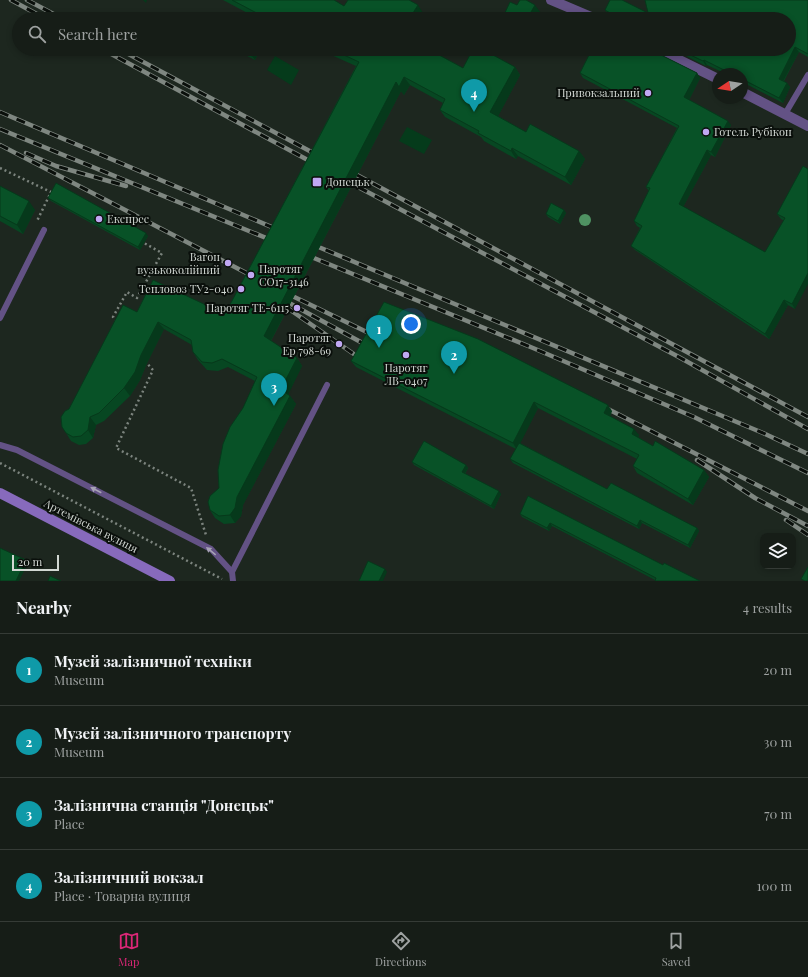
<!DOCTYPE html>
<meta charset="utf-8">
<style>
body{margin:0;font-family:"Playfair Display",serif;background:#1f2620;color:#f1f3f6}
.controls{position:absolute;right:12px;bottom:12px;display:grid;overflow:hidden;border-radius:8px;box-shadow:0 2px 6px #0003}
.controls button{width:36px;height:36px;display:grid;place-items:center;padding:0;border:0;border-bottom:1px solid #353b36;background:#161d17;color:#f1f3f6;font:20px sans-serif}
.compass{position:absolute;left:712px;top:68px;width:36px;height:36px;border-radius:50%;background:#161d17;box-shadow:0 2px 6px #0003;rotate:258deg}
.scale{position:absolute;left:12px;bottom:10px;width:47px;box-sizing:border-box;padding-left:4px;border:2px solid #d2d8d3;border-top:0;font-size:11px;line-height:14px;white-space:nowrap;color:#d2d8d3;-webkit-text-stroke:3px #0a0f0b;paint-order:stroke}
.you{position:absolute;left:411px;top:324px;width:14px;height:14px;margin:-10px;border:3px solid #fff;border-radius:50%;background:#1a73e8;box-shadow:0 0 0 6px #1a73e833}
.badge{display:grid;place-items:center;width:26px;height:26px;border-radius:50%;background:#db2777;color:#fff;font-size:13px;font-weight:700}
.pin{position:absolute;translate:-50% -33px;filter:drop-shadow(0 1px 2px #0008)}
.pin::after{content:'';position:absolute;top:21px;width:14px;height:12px;background:inherit;clip-path:polygon(0 0,100% 0,50% 100%)}
.list{margin:0;padding:0;list-style:none}
h2{display:flex;justify-content:space-between;align-items:center;height:52px;margin:0;padding:0 16px;font-size:17px}
h2 small{font-size:13px;font-weight:400;color:#9ea2a1}
.list li{display:grid;grid-template-columns:26px 1fr auto;gap:12px;align-items:center;box-sizing:border-box;height:72px;padding:0 16px;border-top:1px solid #353b36}
.list b{display:block;font-size:15px;white-space:nowrap}
.list p{margin:0;font-size:13px;white-space:nowrap;color:#9ea2a1}
.list em{font-size:13px;font-style:normal;color:#9ea2a1}
.icon{flex:none;width:22px;height:22px;fill:none;stroke:currentColor;stroke-width:2;stroke-linecap:round;stroke-linejoin:round}
.map{position:relative;flex:none;width:808px;height:581px;overflow:hidden}
.search{position:absolute;background:#161d17;box-shadow:0 2px 6px #0003;left:12px;right:12px;top:12px;height:44px;display:flex;align-items:center;gap:10px;box-sizing:border-box;padding:0 14px;border-radius:22px;color:#9ea2a1;font-size:15px}
.sheet{height:340px;background:#161d17}
nav{display:flex;justify-content:space-around;align-items:center;box-sizing:border-box;height:56px;border-top:1px solid #353b36;background:#161d17;font-size:11px;color:#9ea2a1}
nav a{display:grid;justify-items:center;gap:2px}
nav .on{color:#db2777}
.map>svg:first-child{display:block}
.green{fill:#053b1b}
.lines{fill:none;stroke-linecap:round;stroke-linejoin:round}
.path{stroke:#7c847e;stroke-width:2.5;stroke-dasharray:2 3;stroke-linecap:butt}
.lane{stroke:#635285;stroke-width:6}
.street{stroke:#635285;stroke-width:10}
.secondary{stroke:#876abc;stroke-width:10}
.rail-casing{stroke:#7f8781;stroke-width:4.5}
.rail{stroke:#0a0f0b;stroke-width:3;stroke-dasharray:9;stroke-linecap:butt}
.tree{fill:#4f9262}
.wall{fill:#074722}
.shaded-wall{fill:#06391b}
.building{fill:#085227;stroke:#06391b}
.oneway{fill:#a6a2b4}
.poi-dot{fill:#c0a8f3;stroke:#0a0f0b;stroke-width:1.5}
.labels{text-anchor:middle;stroke-width:4;stroke-linejoin:round;paint-order:stroke}
.poi-label{font-size:11px;fill:#d2d8d3;stroke:#0a0f0b;text-anchor:end}
.street-label{font-size:11px;fill:#d2d8d3;stroke:#0a0f0b}
</style>
<div class="map">
<svg width="808" height="581" viewBox="0 0 808 581">
<rect width="100%" height="100%" fill="#1d271f"/>
<g class="green">
<path d="M275,56L299,70L291,85L267,70Z"/>
<path d="M407,127L432,140L424,154L399,141Z"/>
</g>
<g class="lines">
<g class="path">
<path d="M0,168L51,192L37,221"/>
<path d="M117,321L113,317L127,292L137,298L162,253L144,243"/>
<path d="M145,361L153,370L116,448L191,488L206,535"/>
<path d="M0,463L222,579"/>
</g>
<g class="lane">
<path d="M785,114L808,75"/>
<path d="M0,318L44,230"/>
<path d="M0,445L17,450L211,549L232,572L233,581"/>
<path d="M232,572L327,385"/>
</g>
<g class="street">
<path d="M551,0L596,19"/>
<path d="M657,49L718,79"/>
<path d="M742,92L808,126"/>
</g>
<path class="secondary" d="M0,493L170,581"/>
<g class="rail-casing">
<g id="rail">
<path d="M11,0L46,19"/>
<path d="M27,0L63,19"/>
<path d="M102,49L317,165"/>
<path d="M119,49L319,156"/>
<path d="M0,112L281,231"/>
<path d="M0,129L276,242"/>
<path d="M0,145L256,278"/>
<path d="M26,153L56,166L126,186"/>
<path d="M357,175L808,417"/>
<path d="M343,179L677,356L808,429"/>
<path d="M309,243L763,433L808,454"/>
<path d="M304,254L533,348L694,417L808,473"/>
<path d="M284,292L373,335"/>
<path d="M280,298L368,346"/>
<path d="M286,307L361,359"/>
<path d="M602,406L808,511"/>
<path d="M697,460L755,498L808,526"/>
<path d="M786,520L808,535"/>
</g>
</g>
<use href="#rail" class="rail"/>
</g>
<circle class="tree" cx="585" cy="220" r="6"/>
<g class="wall">
<path d="M223,0H334L344,6L423,13L420,17L423,19H259Z"/>
<path d="M808,0V57L799,52L784,81L787,83L790,87L783,103L742,82V74H726L707,65L706,66L672,49H789L609,15L605,10L648,13Z"/>
<path d="M234,49H260L255,60Z"/>
<path d="M326,49H428L463,68L515,67L520,75L498,116L526,132L579,151L585,159L571,185L518,156L516,159L484,141L481,137L445,117L440,110L443,103L410,85L404,95L401,91L271,341L297,358L302,366L288,394L290,396L296,404L243,505L241,516L235,523L224,524L215,518L210,510L219,488L243,408L255,381L228,367L218,371L207,370L198,360L193,352L192,345L164,329L147,363L140,380L130,396L104,421L96,425L93,438L86,444L79,445L71,441L66,433L69,409L137,312L225,314L356,66L329,54Z"/>
<path d="M651,49V50L697,73L700,78L689,100L731,125L715,157L711,155L683,207L765,252L784,221L781,219L777,214L803,166L795,309L788,305L769,339L635,250L631,246L640,228L637,226L634,221L649,191L646,187L677,128L583,78L580,73Z"/>
<path d="M0,186L35,210L23,234L0,221Z"/>
<path d="M48,198L148,236L140,250L51,201Z"/>
<path d="M564,210L566,213L560,224L548,217L546,214Z"/>
<path d="M351,361L612,411L610,416L639,435L638,437L653,446L704,470L709,477L693,505L637,473L633,466L637,459L538,408L520,443L607,489L697,528L699,531L690,548L642,523L639,529L513,463L510,459L516,449L356,367Z"/>
<path d="M412,462L466,465L468,468L465,474L501,494L494,509L414,465Z"/>
<path d="M528,496L663,565L655,580L552,526L549,531L522,517L520,514Z"/>
</g>
<g class="shaded-wall">
<path d="M143,0H147L146,3Z"/>
<path d="M418,5L423,13L420,19L413,13Z"/>
<path d="M535,5L541,13L539,17L540,19H536L531,12Z"/>
<path d="M795,47L799,52L782,83L779,79Z"/>
<path d="M256,49H260L255,60L252,56Z"/>
<path d="M704,60L707,65L706,66L703,61Z"/>
<path d="M515,67L520,75L496,120L490,112Z"/>
<path d="M697,73L700,78L688,102L684,97Z"/>
<path d="M404,77L410,85L404,95L401,91L269,344L264,336L396,82Z"/>
<path d="M787,83L790,87L783,103L779,98Z"/>
<path d="M728,121L731,125L715,157L711,152Z"/>
<path d="M512,148L518,156L516,159L511,151Z"/>
<path d="M707,150L711,155L682,209L679,204Z"/>
<path d="M579,151L585,159L571,185L565,177Z"/>
<path d="M29,201L35,210L23,234L17,225Z"/>
<path d="M564,210L566,213L560,224L558,221Z"/>
<path d="M146,233L148,236L140,250L138,247Z"/>
<path d="M808,273V284L795,309L792,304Z"/>
<path d="M784,300L788,305L769,339L765,334Z"/>
<path d="M158,322L164,329L147,363L140,380L130,396L124,388Z"/>
<path d="M297,358L302,366L287,397L281,389Z"/>
<path d="M290,396L296,404L243,505L241,516L235,523L230,515L237,497Z"/>
<path d="M534,402L538,408L517,450L513,443Z"/>
<path d="M608,405L612,411L608,420L604,413Z"/>
<path d="M90,417L96,425L93,438L88,430Z"/>
<path d="M634,429L639,435L637,440L632,434Z"/>
<path d="M466,465L468,468L464,475L462,472Z"/>
<path d="M704,470L709,477L693,505L688,499Z"/>
<path d="M499,491L501,494L494,509L491,506Z"/>
<path d="M640,520L642,523L639,529L637,526Z"/>
<path d="M550,523L552,526L549,531L547,528Z"/>
<path d="M697,528L699,531L690,548L688,545Z"/>
<path d="M26,560L28,563L19,581H16Z"/>
<path d="M385,569L387,572L383,581H379Z"/>
</g>
<g class="building">
<path d="M232,0H334L344,6L348,0H409L418,5L413,13L423,19H291L288,17L287,19H268Z"/>
<path d="M520,0H526L535,5L531,12L538,15L536,19H502L510,2L517,5Z"/>
<path d="M610,0H622L648,13L645,0H808V54L795,47L779,79L787,83L779,98L742,79V74H732L704,60L703,61L678,49H789V19H607L610,13L605,10Z"/>
<path d="M238,49H256L252,56Z"/>
<path d="M331,49H428L463,68L473,49H482L515,67L490,112L526,132L530,124L579,151L565,177L512,148L511,151L478,133L479,131L440,110L445,99L404,77L399,87L396,82L264,336L297,358L281,389L290,396L237,497L235,508L230,515L219,516L210,510L208,502L210,496L219,488L218,470L223,444L230,427L243,408L257,377L222,359L212,363L202,362L193,352L191,340L158,322L141,355L135,372L124,388L99,413L90,417L88,430L81,436L73,437L66,433L62,427L61,417L65,411L69,409L123,305L137,312L153,280L225,314L359,62Z"/>
<path d="M592,49H650L651,50L697,73L684,97L728,121L711,152L707,150L679,204L765,252L785,218L777,214L803,166L808,169V273L792,304L784,300L765,334L631,246L642,226L634,221L650,188L646,187L679,126L580,73Z"/>
<path d="M56,183L146,233L138,247L48,198Z"/>
<path d="M0,186L29,201L17,225L0,216Z"/>
<path d="M551,203L564,210L558,221L546,214Z"/>
<path d="M384,302L478,339L608,405L604,413L634,429L632,434L653,446L655,441L704,470L688,499L633,466L639,455L534,402L513,443L351,361Z"/>
<path d="M424,441L466,465L462,472L499,491L491,506L412,462Z"/>
<path d="M519,443L607,489L611,483L697,528L688,545L640,520L637,526L510,459Z"/>
<path d="M528,496L663,565L664,563L700,581H655L656,578L550,523L547,528L520,514Z"/>
<path d="M0,548L26,560L16,581H0Z"/>
<path d="M368,561L385,569L379,581H359Z"/>
<path d="M808,567V581H805L801,579Z"/>
<path d="M50,576L61,581H48Z"/>
</g>
<defs><path id="oneway-solid" d="M-6-.8H1V-3.2L6.5 0L1 3.2V.8H-6Z"/></defs>
<g class="oneway">
<use href="#oneway-solid" transform="translate(96 490) rotate(-153)"/>
<use href="#oneway-solid" transform="translate(211 551) rotate(-141)"/>
</g>
<g class="poi-dot">
<circle cx="648" cy="93" r="4"/>
<circle cx="706" cy="132" r="4"/>
<rect x="312" y="177" width="10" height="10" rx="2"/>
<circle cx="99" cy="219" r="4"/>
<circle cx="228" cy="263" r="4"/>
<circle cx="251" cy="275" r="4"/>
<circle cx="241" cy="289" r="4"/>
<circle cx="297" cy="308" r="4"/>
<circle cx="339" cy="344" r="4"/>
<circle cx="406" cy="355" r="4"/>
</g>
<g class="labels">
<g class="poi-label">
<text x="640" y="97">Привокзальний</text>
<text x="714" y="136" text-anchor="start">Готель Рубікон</text>
<text x="326" y="186" text-anchor="start">Донецьк</text>
<text x="107" y="223" text-anchor="start">Експрес</text>
<text x="220" y="261">Вагон<tspan x="220" dy="13">вузькоколійний</tspan></text>
<text x="259" y="273" text-anchor="start">Паротяг<tspan x="259" dy="13">СО17-3146</tspan></text>
<text x="233" y="293">Тепловоз ТУ2-040</text>
<text x="289" y="312">Паротяг ТЕ-6115</text>
<text x="331" y="342">Паротяг<tspan x="331" dy="13">Ер 798-69</tspan></text>
<text x="406" y="372" text-anchor="middle">Паротяг<tspan x="406" dy="13">ЛВ-0407</tspan></text>
</g>
<g class="street-label">
<text transform="translate(91 526) rotate(27)" y="4">Артемівська вулиця</text>
</g>
</g>
</svg>
<div class="controls">
<button><svg class="icon" aria-label="layers" viewBox="0 0 24 24"><path d="M12 4l9 5-9 5-9-5zM3 14l9 5 9-5"/></svg></button>
</div>
<svg class="compass" viewBox="-18 -18 36 36"><path d="M0-13l5 13h-10z" fill="#e53935"/><path d="M0 13l5-13h-10z" fill="#9ea2a1"/></svg>
<div class="scale">20 m</div>
<div class="you"></div>
<div class="pin badge" style="left:379px;top:348px;background:#0f9aa8">1</div>
<div class="pin badge" style="left:454px;top:374px;background:#0f9aa8">2</div>
<div class="pin badge" style="left:274px;top:406px;background:#0f9aa8">3</div>
<div class="pin badge" style="left:474px;top:112px;background:#0f9aa8">4</div>
<div class="search"><svg class="icon" aria-label="search" viewBox="0 0 24 24"><circle cx="10" cy="10" r="6"/><path d="M15 15l6 6"/></svg>Search here</div>
</div>
<section class="sheet">
<h2>Nearby<small>4 results</small></h2>
<ul class="list">
<li><span class="badge" style="background:#0f9aa8">1</span><div><b>Музей залізничної техніки</b><p>Museum</p></div><em>20 m</em></li>
<li><span class="badge" style="background:#0f9aa8">2</span><div><b>Музей залізничного транспорту</b><p>Museum</p></div><em>30 m</em></li>
<li><span class="badge" style="background:#0f9aa8">3</span><div><b>Залізнична станція &quot;Донецьк&quot;</b><p>Place</p></div><em>70 m</em></li>
<li><span class="badge" style="background:#0f9aa8">4</span><div><b>Залізничний вокзал</b><p>Place · Товарна вулиця</p></div><em>100 m</em></li>
</ul>
</section>
<nav>
<a class="on"><svg class="icon" aria-label="map" viewBox="0 0 24 24"><path d="M3 6l6-2 6 2 6-2v14l-6 2-6-2-6 2zM9 4v14M15 6v14"/></svg>Map</a>
<a><svg class="icon" aria-label="directions" viewBox="0 0 24 24"><path d="M12 3l9 9-9 9-9-9zM9 14v-3h6M13 9l2 2-2 2"/></svg>Directions</a>
<a><svg class="icon" aria-label="saved" viewBox="0 0 24 24"><path d="M7 4h10v16l-5-4-5 4z"/></svg>Saved</a>
</nav>
